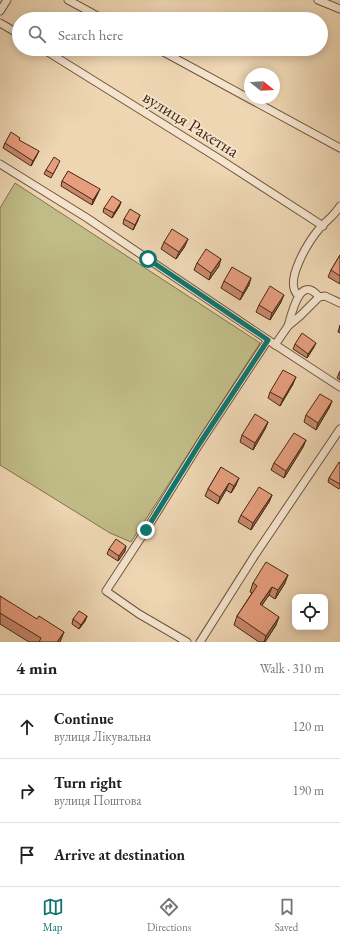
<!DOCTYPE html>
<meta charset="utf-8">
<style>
body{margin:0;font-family:"EB Garamond",serif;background:#f2f2f2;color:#222}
.controls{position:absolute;right:12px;bottom:12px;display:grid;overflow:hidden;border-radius:8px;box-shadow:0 2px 10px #0003}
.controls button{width:36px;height:36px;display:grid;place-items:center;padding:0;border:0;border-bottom:1px solid #e0e0e0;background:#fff;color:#222;font:20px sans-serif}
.compass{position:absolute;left:244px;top:68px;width:36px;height:36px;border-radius:50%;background:#fff;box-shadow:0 2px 10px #0003;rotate:108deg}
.stop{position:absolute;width:12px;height:12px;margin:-9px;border:3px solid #0f766e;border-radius:50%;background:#fff}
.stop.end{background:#0f766e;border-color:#fff;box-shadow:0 1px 4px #0008}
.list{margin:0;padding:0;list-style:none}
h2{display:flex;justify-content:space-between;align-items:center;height:52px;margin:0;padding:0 16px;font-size:17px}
h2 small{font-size:13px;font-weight:400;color:#767676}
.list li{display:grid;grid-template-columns:26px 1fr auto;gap:12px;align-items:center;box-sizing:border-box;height:64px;padding:0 16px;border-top:1px solid #e0e0e0}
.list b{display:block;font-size:15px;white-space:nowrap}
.list p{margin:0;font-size:13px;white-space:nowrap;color:#767676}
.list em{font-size:13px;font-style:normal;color:#767676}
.icon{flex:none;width:22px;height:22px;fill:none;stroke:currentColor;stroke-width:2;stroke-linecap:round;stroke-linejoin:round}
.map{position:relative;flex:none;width:340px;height:642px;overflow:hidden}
.search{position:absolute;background:#fff;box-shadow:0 2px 10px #0003;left:12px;right:12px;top:12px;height:44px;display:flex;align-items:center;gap:10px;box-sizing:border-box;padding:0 14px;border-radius:22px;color:#767676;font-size:15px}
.sheet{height:244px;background:#fff}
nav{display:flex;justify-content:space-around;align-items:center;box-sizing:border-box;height:56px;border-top:1px solid #e0e0e0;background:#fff;font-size:11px;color:#767676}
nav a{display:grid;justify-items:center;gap:2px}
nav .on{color:#0f766e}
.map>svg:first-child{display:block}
.green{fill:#c0bc87;stroke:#84724e}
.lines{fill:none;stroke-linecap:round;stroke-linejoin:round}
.street-casing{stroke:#71543c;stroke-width:9}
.street{stroke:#f4e4ce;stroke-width:7}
.wall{fill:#c7886c;stroke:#472814}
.shaded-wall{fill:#a26f58;stroke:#472814}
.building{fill:#e79e7e;stroke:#472814}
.route{stroke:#0f766e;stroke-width:5}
.labels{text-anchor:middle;stroke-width:4;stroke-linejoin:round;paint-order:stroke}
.street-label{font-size:18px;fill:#472814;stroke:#f4e4ce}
</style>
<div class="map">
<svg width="340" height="642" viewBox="0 0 340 642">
<rect width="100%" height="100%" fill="#eed6b3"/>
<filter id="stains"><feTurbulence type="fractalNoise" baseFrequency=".005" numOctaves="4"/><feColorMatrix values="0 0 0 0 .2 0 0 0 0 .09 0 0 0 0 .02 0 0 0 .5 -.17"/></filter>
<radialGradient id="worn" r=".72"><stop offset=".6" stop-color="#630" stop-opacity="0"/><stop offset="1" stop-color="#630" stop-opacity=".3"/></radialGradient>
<path class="green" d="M15,183L260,343L131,542L110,533L0,465V208Z"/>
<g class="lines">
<g class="street-casing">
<g id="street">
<path d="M68,0L103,19"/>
<path d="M318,0L340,9"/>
<path d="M0,11L7,0"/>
<path d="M0,23L19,34"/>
<path d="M43,49L221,160L323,226"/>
<path d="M158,49L340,148"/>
<path d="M0,164L87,218L268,340L340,387"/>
<path d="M298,295C283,282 309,241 319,229C326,221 334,216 340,206"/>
<path d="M288,326C292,313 300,273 319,297"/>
<path d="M275,345L288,326L300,316L319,297L325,296L340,303"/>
<path d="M187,642L139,614L106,591L146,530L200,443L268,340"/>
<path d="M200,642L255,555L340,429"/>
</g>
</g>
<use href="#street" class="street"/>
</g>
<g class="wall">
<path d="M5,143L37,155L31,166L3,148Z"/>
<path d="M58,165L51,178L44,174L46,170Z"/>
<path d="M62,181L98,193L92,205L61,186Z"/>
<path d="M121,202L119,207L112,218L103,212L104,208Z"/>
<path d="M124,219L138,220L133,230L123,224Z"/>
<path d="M164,242L185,246L176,259L161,249Z"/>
<path d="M340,255V284L328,277L331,270Z"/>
<path d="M197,263L219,266L209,280L194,270Z"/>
<path d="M224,281L249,285L240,300L221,288Z"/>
<path d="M281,302L270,320L256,312L259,305Z"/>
<path d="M340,325V333L338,332Z"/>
<path d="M295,344L314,347L307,358L293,349Z"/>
<path d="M340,371V380L337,378Z"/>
<path d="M293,384L280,406L268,398L270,392Z"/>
<path d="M332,401L329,408L316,430L304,422L306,415Z"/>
<path d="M268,422L265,429L253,450L240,442L242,435Z"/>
<path d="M306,440L303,447L284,478L271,470L274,463Z"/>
<path d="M340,463V487L339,489L328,482L329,478Z"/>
<path d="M221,467L236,485L231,493L226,490L218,504L205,496L208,489Z"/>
<path d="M272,495L269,502L251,530L238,522L241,515Z"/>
<path d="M109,549L125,551L118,561L107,554Z"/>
<path d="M253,583H285L275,599L269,595L262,605L276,625L265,642H259L234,625L237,616L252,593L250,592Z"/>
<path d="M0,596L60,641V642H29L0,624Z"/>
<path d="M87,616L85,621L79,629L72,624L73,619Z"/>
</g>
<g class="shaded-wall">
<path d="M39,151L37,155L31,166L33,161Z"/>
<path d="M100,189L92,205L93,200Z"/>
<path d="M121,202L119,207L112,218L114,213Z"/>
<path d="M140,215L138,220L133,230L135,225Z"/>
<path d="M188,239L185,246L176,259L179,252Z"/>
<path d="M221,259L219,266L209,280L211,273Z"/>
<path d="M251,278L249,285L240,300L243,293Z"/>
<path d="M284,295L281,302L270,320L272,313Z"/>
<path d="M316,343L314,347L307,358L308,354Z"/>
<path d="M296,377L293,384L280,406L283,399Z"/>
<path d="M332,401L329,408L316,430L318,423Z"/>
<path d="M268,422L265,429L253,450L255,443Z"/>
<path d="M306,440L303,447L284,478L286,471Z"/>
<path d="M239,478L236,485L231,493L234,486Z"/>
<path d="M229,483L226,490L218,504L220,497Z"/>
<path d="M272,495L269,502L251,530L253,523Z"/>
<path d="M126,546L125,551L118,561L119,556Z"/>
<path d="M288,575L285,583L275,599L278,590Z"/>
<path d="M272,587L269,595L257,612L260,604Z"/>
<path d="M87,616L85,621L79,629L81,625Z"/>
<path d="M279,617L276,625L265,642H264L266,636Z"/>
<path d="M64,632L60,642H57Z"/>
</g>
<g class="building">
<path d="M11,132L20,138L19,140L39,151L33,161L5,143Z"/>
<path d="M54,157L60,161L53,174L46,170Z"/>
<path d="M68,171L100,189L93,200L62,181Z"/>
<path d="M112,196L121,202L114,213L104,208Z"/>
<path d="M130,209L140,215L135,225L124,219Z"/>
<path d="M172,229L188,239L179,252L164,242Z"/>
<path d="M206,249L221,259L211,273L197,263Z"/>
<path d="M340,255V276L331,270Z"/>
<path d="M232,267L251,278L243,293L224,281Z"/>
<path d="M270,286L284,295L272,313L259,305Z"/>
<path d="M302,333L316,343L308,354L295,344Z"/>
<path d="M283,370L296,377L283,399L270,392Z"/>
<path d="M320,394L332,401L318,423L306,415Z"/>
<path d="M255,414L268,422L255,443L242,435Z"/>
<path d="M294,433L306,440L286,471L274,463Z"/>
<path d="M339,462L340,463V484L329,478Z"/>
<path d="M221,467L239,478L234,486L229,483L220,497L208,489Z"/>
<path d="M259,487L272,495L253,523L241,515Z"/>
<path d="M116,539L126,546L119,556L109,549Z"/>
<path d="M266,562L288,575L278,590L272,587L260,604L279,617L266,636L237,616L257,586L253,583Z"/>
<path d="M0,596L37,619L39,616L64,632L57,642H39L41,638L0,613Z"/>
<path d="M79,611L87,616L81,625L73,619Z"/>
</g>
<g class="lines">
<path class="route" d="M146,530L200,443L268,340L148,259"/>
</g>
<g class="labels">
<g class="street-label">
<text transform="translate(191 124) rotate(32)" y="6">вулиця Ракетна</text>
</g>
</g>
<rect width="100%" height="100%" filter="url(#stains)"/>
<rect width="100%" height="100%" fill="url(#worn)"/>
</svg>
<div class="controls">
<button><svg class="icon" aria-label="locate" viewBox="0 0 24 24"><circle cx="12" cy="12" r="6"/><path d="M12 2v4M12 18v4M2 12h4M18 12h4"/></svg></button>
</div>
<svg class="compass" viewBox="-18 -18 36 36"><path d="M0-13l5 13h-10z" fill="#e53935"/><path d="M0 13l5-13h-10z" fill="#767676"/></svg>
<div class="stop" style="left:148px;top:259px"></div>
<div class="stop end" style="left:146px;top:530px"></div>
<div class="search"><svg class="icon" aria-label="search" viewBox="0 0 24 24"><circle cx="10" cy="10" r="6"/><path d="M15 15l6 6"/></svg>Search here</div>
</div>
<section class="sheet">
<h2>4 min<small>Walk · 310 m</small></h2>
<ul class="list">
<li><svg class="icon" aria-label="ahead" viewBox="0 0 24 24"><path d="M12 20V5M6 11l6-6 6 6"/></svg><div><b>Continue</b><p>вулиця Лікувальна</p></div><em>120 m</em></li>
<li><svg class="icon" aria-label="right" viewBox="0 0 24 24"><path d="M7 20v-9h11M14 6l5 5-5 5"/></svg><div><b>Turn right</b><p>вулиця Поштова</p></div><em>190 m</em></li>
<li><svg class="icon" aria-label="arrive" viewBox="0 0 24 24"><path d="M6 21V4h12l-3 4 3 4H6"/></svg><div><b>Arrive at destination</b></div></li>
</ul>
</section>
<nav>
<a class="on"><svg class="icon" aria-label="map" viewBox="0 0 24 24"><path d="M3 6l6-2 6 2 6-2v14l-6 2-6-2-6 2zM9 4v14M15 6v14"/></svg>Map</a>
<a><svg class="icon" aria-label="directions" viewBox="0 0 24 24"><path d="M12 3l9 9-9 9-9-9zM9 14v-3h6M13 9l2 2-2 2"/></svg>Directions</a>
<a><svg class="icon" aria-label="saved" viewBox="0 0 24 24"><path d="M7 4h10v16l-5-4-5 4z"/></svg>Saved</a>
</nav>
